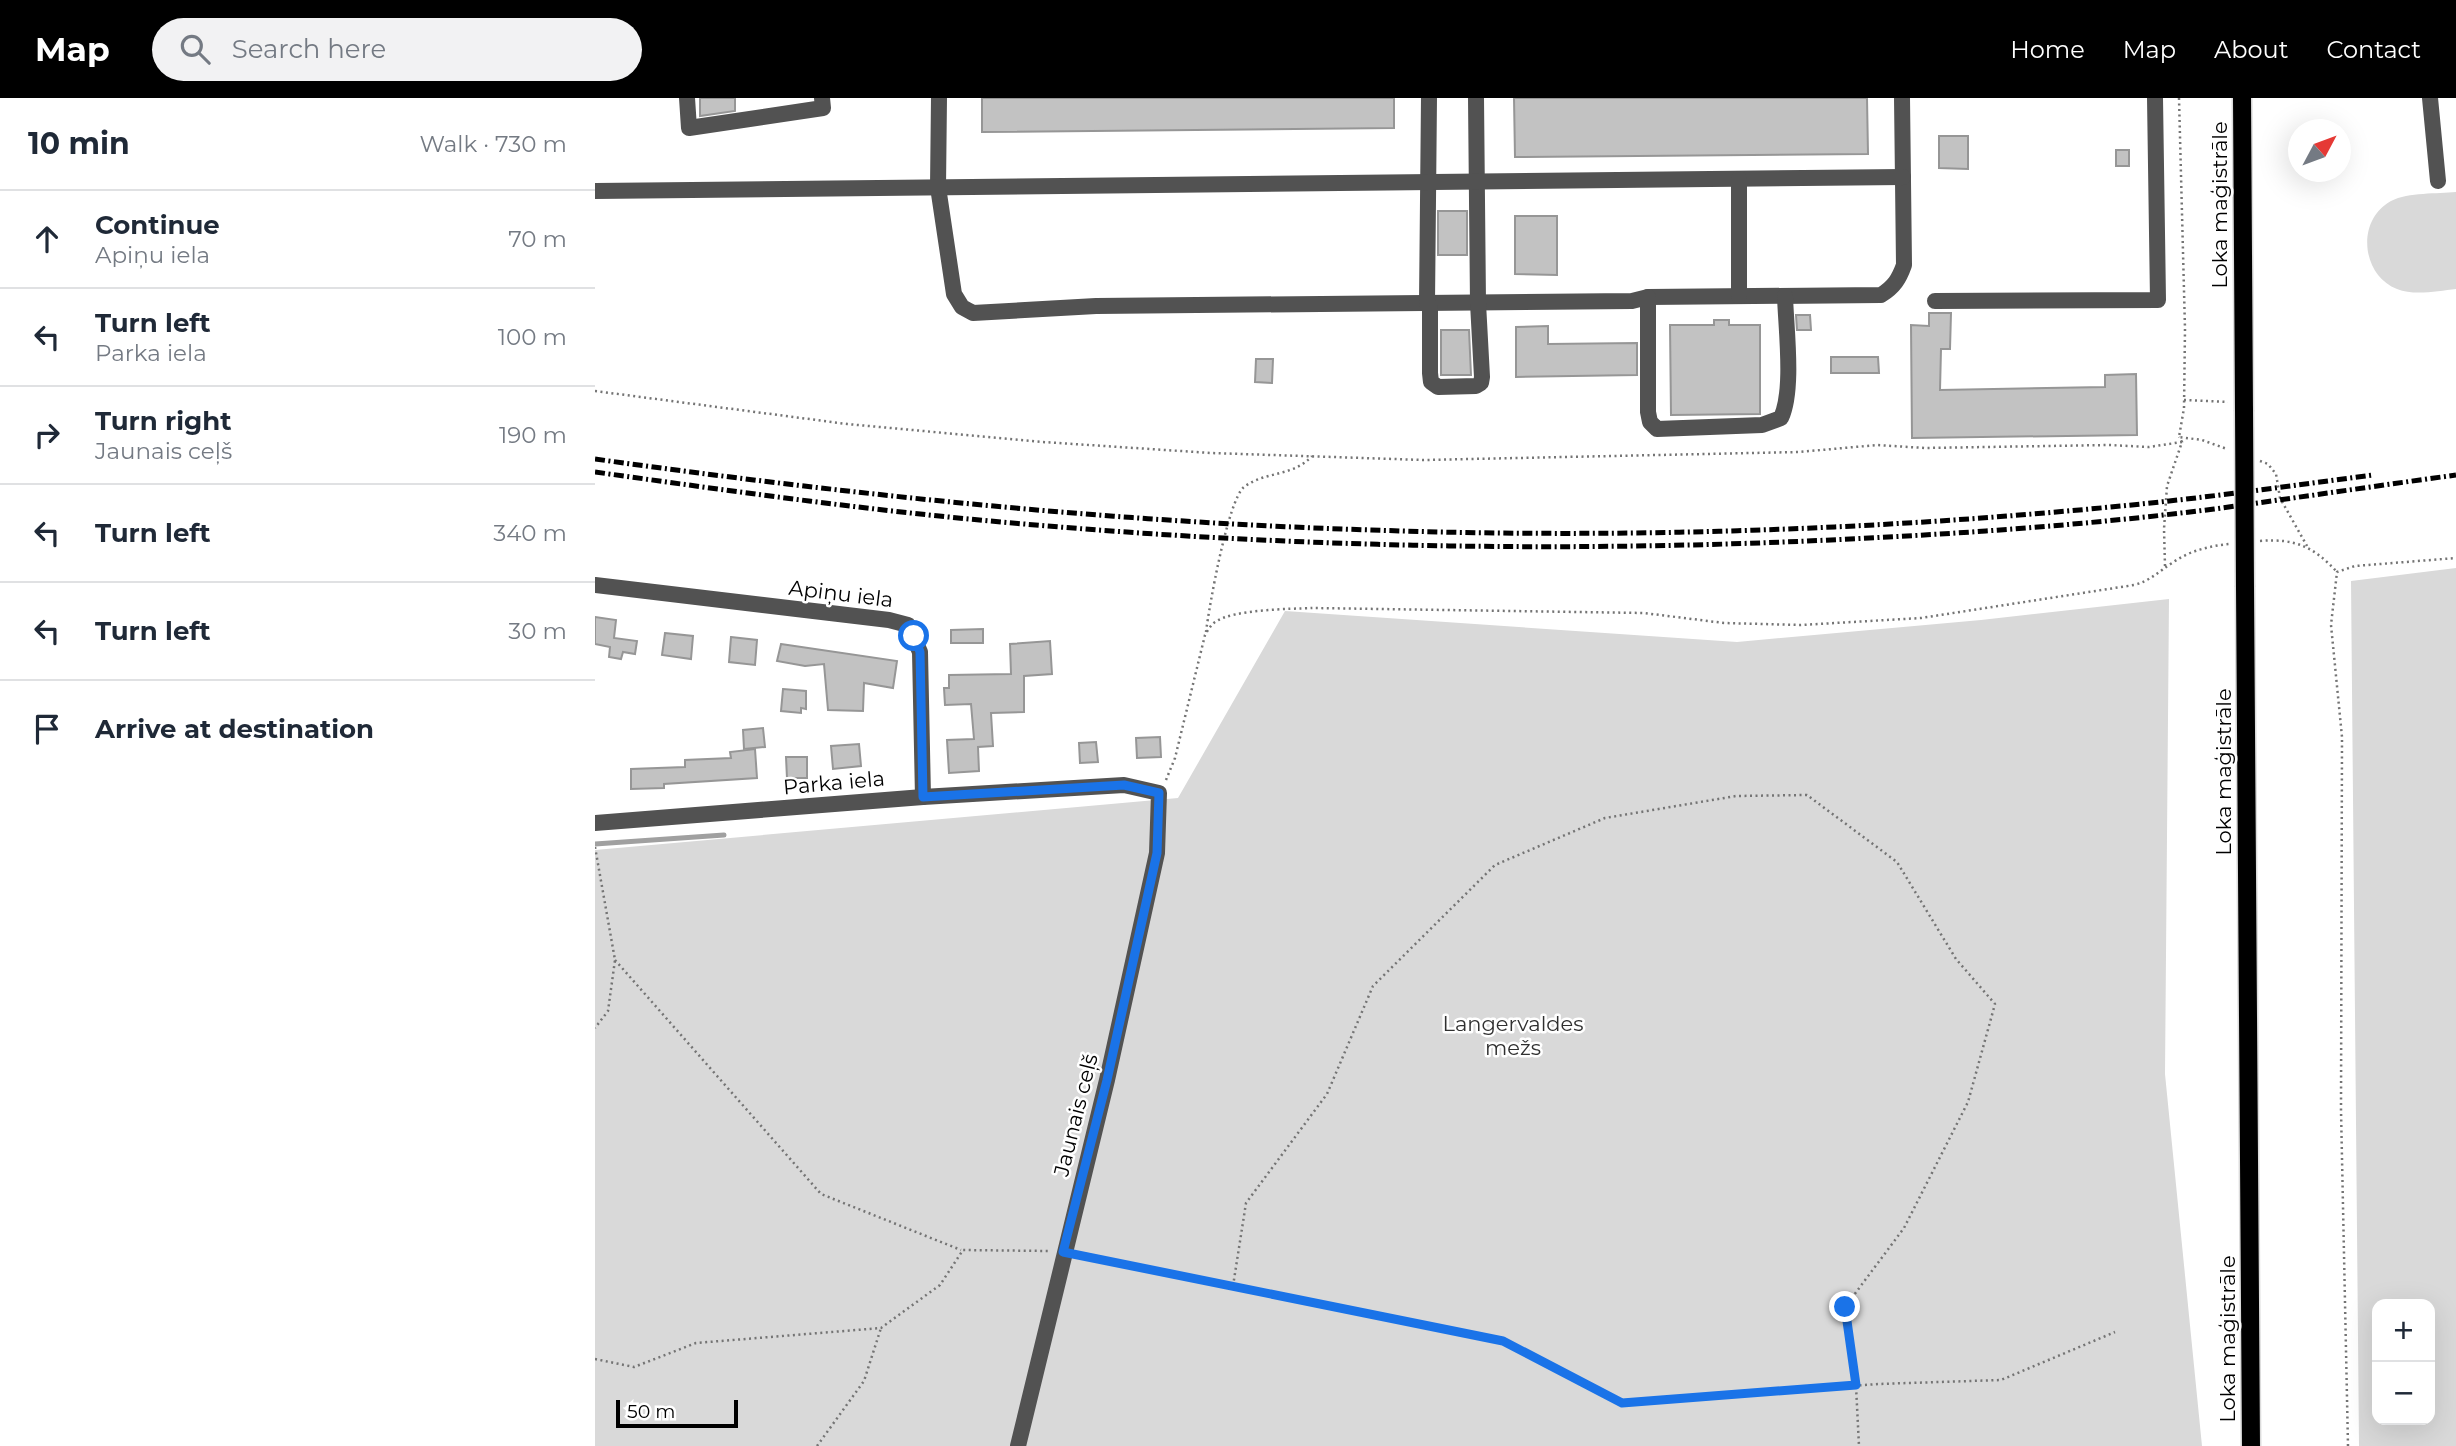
<!DOCTYPE html>
<meta charset="utf-8">
<style>
body{margin:0;font-family:Montserrat,sans-serif;background:#f2f2f3;color:#1f2937}
.controls{position:absolute;right:21px;bottom:21px;display:grid;overflow:hidden;border-radius:14px;box-shadow:0 7px 28px #0002}
.controls button{width:63px;height:63px;display:grid;place-items:center;padding:0;border:0;border-bottom:2px solid #e0e1e3;background:#fff;color:#1f2937;font:35px sans-serif}
.compass{position:absolute;left:1693px;top:21px;width:63px;height:63px;border-radius:50%;background:#fff;box-shadow:0 7px 28px #0002;rotate:49deg}
.scale{position:absolute;left:21px;bottom:18px;width:122px;box-sizing:border-box;padding-left:7px;border:4px solid #000;border-top:0;font-size:19px;line-height:24px;white-space:nowrap;color:#000;-webkit-text-stroke:5px #fff;paint-order:stroke}
.stop{position:absolute;width:21px;height:21px;margin:-16px;border:5px solid #1a73e8;border-radius:50%;background:#fff}
.stop.end{background:#1a73e8;border-color:#fff;box-shadow:0 2px 7px #0008}
.list{margin:0;padding:0;list-style:none}
h2{display:flex;justify-content:space-between;align-items:center;height:91px;margin:0;padding:0 28px;font-size:30px}
h2 small{font-size:23px;font-weight:400;color:#747a83}
.list li{display:grid;grid-template-columns:46px 1fr auto;gap:21px;align-items:center;box-sizing:border-box;height:98px;padding:0 28px;border-top:2px solid #e0e1e3}
.list b{display:block;font-size:26px;white-space:nowrap}
.list p{margin:0;font-size:23px;white-space:nowrap;color:#747a83}
.list em{font-size:23px;font-style:normal;color:#747a83}
.icon{flex:none;width:38px;height:38px;fill:none;stroke:currentColor;stroke-width:2;stroke-linecap:round;stroke-linejoin:round}
.map{position:relative;flex:none;width:1861px;height:1348px;overflow:hidden}
header{display:flex;align-items:center;gap:42px;box-sizing:border-box;height:98px;padding:0 35px;background:#000;color:#fff}
header strong{font-size:33px}
nav{display:flex;gap:38px;margin-inline-start:auto;font-size:24px}
.search{width:490px;height:63px;background:#f2f2f3;display:flex;align-items:center;gap:18px;box-sizing:border-box;padding:0 24px;border-radius:38px;color:#747a83;font-size:26px}
main{display:flex}
aside{flex:1;background:#fff}
.map>svg:first-child{display:block}
.green{fill:#d9d9d9;fill-rule:evenodd}
.lines{fill:none;stroke-linecap:round;stroke-linejoin:round}
.stream{stroke:#a0a0a0;stroke-width:5}
.building{fill:#c2c2c2;stroke:#969696;stroke-width:2}
.major-casing{stroke:#dbdbdb;stroke-width:21}
.path{stroke:#747474;stroke-width:2.5;stroke-dasharray:2 3.5;stroke-linecap:butt}
.minor{stroke:#525252;stroke-width:16}
.major{stroke:#000;stroke-width:18}
.rail{stroke:#000;stroke-width:5;stroke-dasharray:10 3.5 2 3.5;stroke-linecap:butt}
.major-bridge-casing{stroke:#dbdbdb;stroke-width:21;stroke-linecap:butt}
.major-bridge{stroke:#000;stroke-width:18}
.route{stroke:#1a73e8;stroke-width:9}
.labels{text-anchor:middle;stroke-width:5;stroke-linejoin:round;paint-order:stroke}
.street-label{font-size:21px;fill:#000;stroke:#fff}
.park-label{font-size:21px;fill:#303030;stroke:#fff}
</style>
<header>
<strong>Map</strong>
<div class="search"><svg class="icon" aria-label="search" viewBox="0 0 24 24"><circle cx="10" cy="10" r="6"/><path d="M15 15l6 6"/></svg>Search here</div>
<nav><a>Home</a><a>Map</a><a>About</a><a>Contact</a></nav>
</header>
<main>
<aside>
<h2>10 min<small>Walk · 730 m</small></h2>
<ul class="list">
<li><svg class="icon" aria-label="ahead" viewBox="0 0 24 24"><path d="M12 20V5M6 11l6-6 6 6"/></svg><div><b>Continue</b><p>Apiņu iela</p></div><em>70 m</em></li>
<li><svg class="icon" aria-label="left" viewBox="0 0 24 24"><path d="M17 20v-9H6M10 6l-5 5 5 5"/></svg><div><b>Turn left</b><p>Parka iela</p></div><em>100 m</em></li>
<li><svg class="icon" aria-label="right" viewBox="0 0 24 24"><path d="M7 20v-9h11M14 6l5 5-5 5"/></svg><div><b>Turn right</b><p>Jaunais ceļš</p></div><em>190 m</em></li>
<li><svg class="icon" aria-label="left" viewBox="0 0 24 24"><path d="M17 20v-9H6M10 6l-5 5 5 5"/></svg><div><b>Turn left</b></div><em>340 m</em></li>
<li><svg class="icon" aria-label="left" viewBox="0 0 24 24"><path d="M17 20v-9H6M10 6l-5 5 5 5"/></svg><div><b>Turn left</b></div><em>30 m</em></li>
<li><svg class="icon" aria-label="arrive" viewBox="0 0 24 24"><path d="M6 21V4h12l-3 4 3 4H6"/></svg><div><b>Arrive at destination</b></div></li>
</ul>
</aside>
<div class="map">
<svg width="1861" height="1348" viewBox="0 0 1861 1348">
<rect width="100%" height="100%" fill="#fff"/>
<g class="green">
<path d="M1861,94V191C1843,193 1819,198 1802,191C1766,177 1761,122 1796,103C1814,94 1842,96 1861,94Z"/>
<path d="M1861,470V1348H1764L1756,483ZM1835,1206V1322H1782V1206Z"/>
<path d="M1574,501L1570,976L1607,1348H0V752L583,700L690,513L1142,544L1386,522Z"/>
</g>
<g class="lines">
<path class="stream" d="M0,746L129,737"/>
</g>
<g class="building">
<path d="M105,0H140V13L105,18Z"/>
<path d="M387,0H799V30L387,34Z"/>
<path d="M919,0H1272L1273,56L920,59Z"/>
<path d="M1344,38H1373V71L1344,70Z"/>
<rect x="1521" y="52" width="13" height="16"/>
<rect x="843" y="113" width="29" height="44"/>
<path d="M920,118H962V177L920,176Z"/>
<path d="M1334,215H1356L1355,251H1346L1345,292L1510,289V277L1541,276L1542,337L1317,340L1316,227L1334,228Z"/>
<path d="M1201,217H1215L1216,232H1202Z"/>
<path d="M1119,222H1134V227H1165V316L1076,317L1075,227H1119Z"/>
<path d="M953,228V246L1042,245V277L921,279V229Z"/>
<path d="M846,232H874L876,277H846Z"/>
<path d="M1236,259H1283L1284,275H1236Z"/>
<path d="M661,261H678L677,285L660,284Z"/>
<path d="M0,519L21,522L19,540L42,543L40,556L28,554L26,561L14,559L15,549L0,546Z"/>
<path d="M388,531V545H356V532Z"/>
<path d="M70,535L98,538L96,561L67,557Z"/>
<path d="M136,539L162,542L160,567L134,564Z"/>
<path d="M455,543L457,576L429,578V614L396,615L398,648L383,649L384,673L354,675L352,642L379,641L376,606L350,607L349,590H354V577L416,576L415,546Z"/>
<path d="M186,546L302,563L298,590L269,585L268,613L233,612L229,566L210,568L182,563Z"/>
<path d="M188,591L211,593V611L206,610V615L186,613Z"/>
<path d="M168,630L170,649L149,651L148,632Z"/>
<path d="M565,639L566,659L542,660L541,640Z"/>
<path d="M501,644L503,664L485,665L484,645Z"/>
<path d="M264,646L266,668L238,671L236,648Z"/>
<path d="M160,651L162,680L69,686V690L36,691V671L90,669V662L136,660L135,654Z"/>
<path d="M191,659H212V680H192Z"/>
</g>
<g class="lines">
<g class="major-casing">
<g id="major">
<path d="M1647,0L1649,312"/>
<path d="M1650,489L1656,1348"/>
</g>
</g>
<g class="path">
<path d="M1584,0L1590,231L1589,310L1584,339L1607,342L1632,351"/>
<path d="M0,293L252,326L448,344L616,355L829,362L1204,354L1282,347L1330,350L1514,347L1554,349L1587,344"/>
<path d="M1589,302L1633,304"/>
<path d="M1665,363L1673,366L1681,376L1685,400L1712,448"/>
<path d="M1665,443C1700,440 1719,449 1742,474"/>
<path d="M1570,468L1569,431L1572,388L1587,344L1584,339"/>
<path d="M611,534C614,509 633,402 649,389C670,373 698,379 717,358"/>
<path d="M571,682L580,660L610,537C613,532 615,528 620,524C639,511 695,511 718,510L1049,515L1129,525L1206,527L1326,520L1539,487C1555,483 1563,474 1577,465C1594,453 1614,448 1634,446"/>
<path d="M0,749L20,862L13,913L0,930"/>
<path d="M20,862L226,1096L366,1152"/>
<path d="M486,1157L908,1243L1027,1305L1283,1286L1406,1282L1520,1234"/>
<path d="M638,1188L651,1105L732,996L778,888L900,767L1010,720L1141,698L1212,697L1302,764L1361,861L1400,906L1373,1004L1309,1130L1250,1209L1261,1288L1264,1348"/>
<path d="M0,1261L39,1269L101,1245L286,1230L345,1187L368,1152L455,1153"/>
<path d="M222,1348L269,1283L286,1230"/>
<path d="M1753,1348L1746,1012L1747,639L1736,527L1742,474L1760,468L1861,460"/>
</g>
<g class="minor">
<path d="M92,0L94,30L228,10L227,0"/>
<path d="M344,0L343,89L359,196L367,209L378,215L501,208L1037,203L1053,199L1286,197C1299,189 1304,181 1309,167L1307,0"/>
<path d="M834,0L832,205L835,211V275L836,284L843,289L881,288L886,285L887,279L883,205L881,0"/>
<path d="M1835,0L1843,83"/>
<path d="M0,93L1308,79"/>
<path d="M1144,198V81"/>
<path d="M1053,199V314L1055,324L1062,331L1167,327L1186,320C1199,292 1191,231 1190,198"/>
<path d="M1340,203L1563,202L1560,0"/>
<path d="M0,487L294,522L313,527L325,554L328,699"/>
<path d="M0,725L328,699L529,687L564,695L562,755L512,982L423,1348"/>
</g>
<use href="#major" class="major"/>
<g class="rail">
<path d="M0,361C258,397 516,424 776,432C1032,441 1291,432 1546,406C1624,398 1701,387 1778,377"/>
<path d="M0,374C143,394 285,414 429,426C681,448 936,454 1189,444C1332,438 1477,429 1619,411C1700,400 1780,388 1861,377"/>
</g>
<g class="major-bridge-casing">
<path id="major-bridge" d="M1649,312L1650,489"/>
</g>
<use href="#major-bridge" class="major-bridge"/>
</g>
<g class="lines">
<path class="route" d="M319,538L325,554L328,699L529,687L564,695L562,755L512,982L468,1154L908,1243L1027,1305L1261,1287L1250,1209"/>
</g>
<g class="labels">
<g class="street-label">
<text transform="translate(1625 107) rotate(-90)" y="7">Loka maģistrāle</text>
<text transform="translate(246 496) rotate(7)" y="7">Apiņu iela</text>
<text transform="translate(1629 674) rotate(-90)" y="7">Loka maģistrāle</text>
<text transform="translate(239 685) rotate(-5)" y="7">Parka iela</text>
<text transform="translate(481 1017) rotate(-76)" y="7">Jaunais ceļš</text>
<text transform="translate(1633 1241) rotate(-90)" y="7">Loka maģistrāle</text>
</g>
<g class="park-label">
<text x="918" y="933">Langervaldes<tspan x="918" dy="24">mežs</tspan></text>
</g>
</g>
</svg>
<div class="controls">
<button>+</button>
<button>−</button>
</div>
<svg class="compass" viewBox="-18 -18 36 36"><path d="M0-13l5 13h-10z" fill="#e53935"/><path d="M0 13l5-13h-10z" fill="#747a83"/></svg>
<div class="scale">50 m</div>
<div class="stop" style="left:319px;top:538px"></div>
<div class="stop end" style="left:1250px;top:1209px"></div>
</div>
</main>
